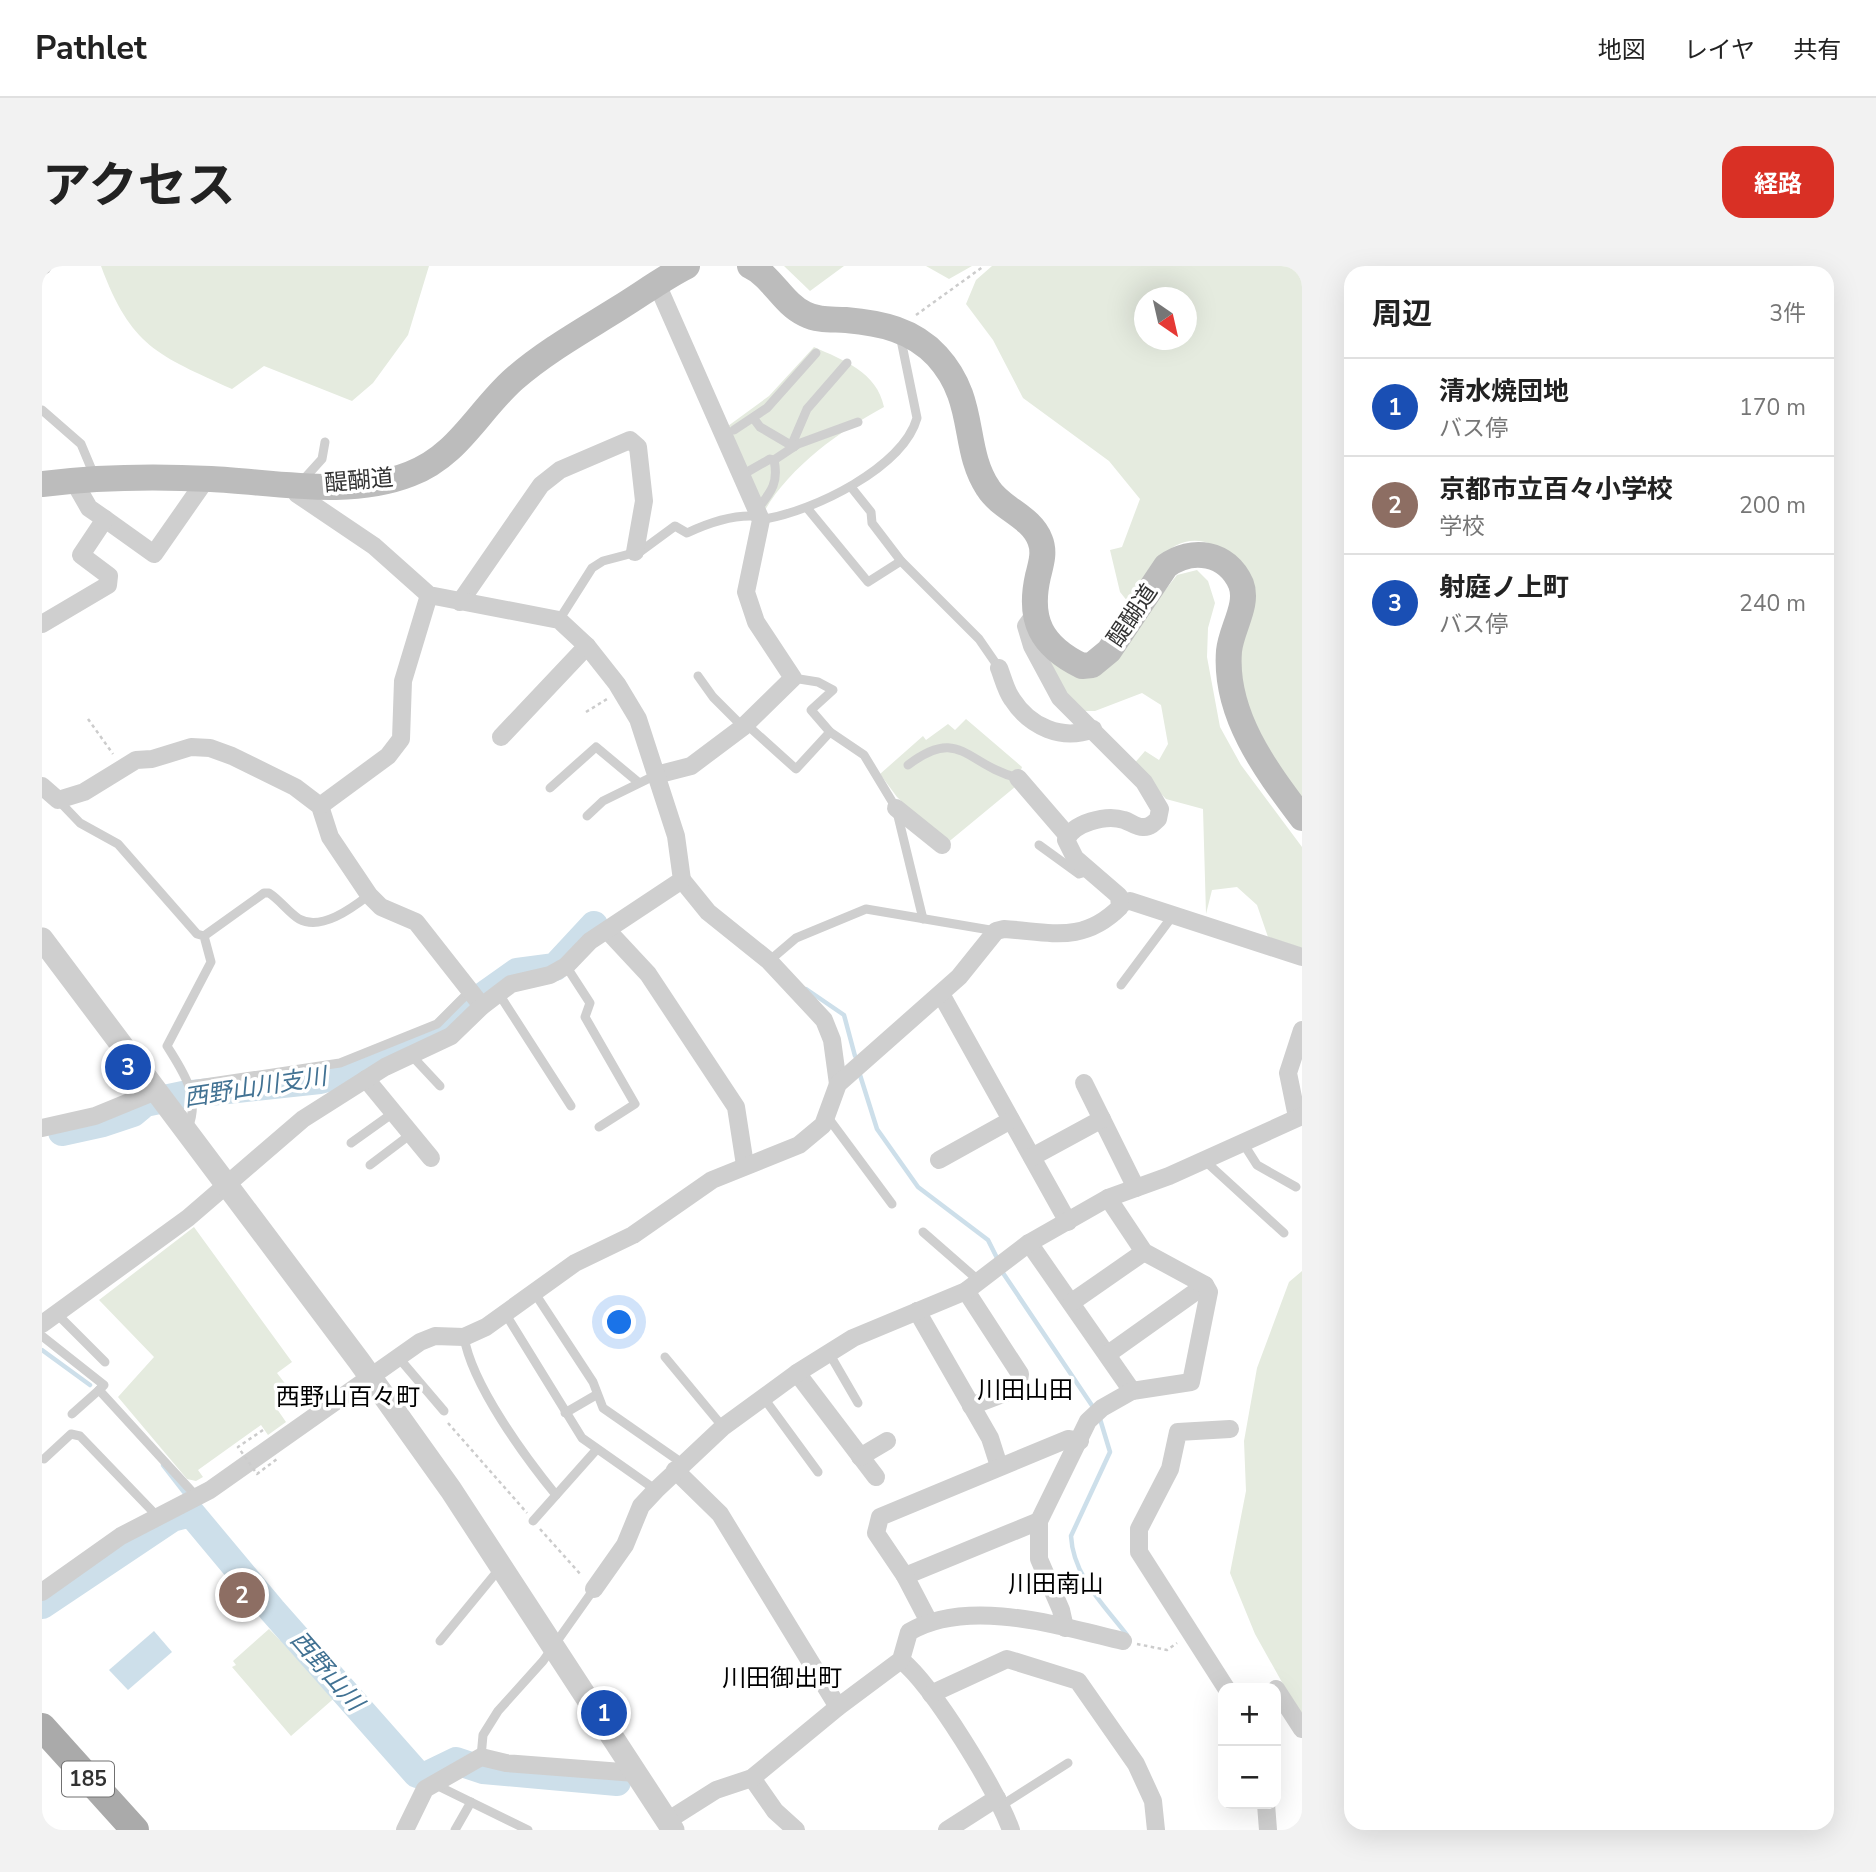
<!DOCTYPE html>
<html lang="ja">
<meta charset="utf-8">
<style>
body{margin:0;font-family:"Nunito Sans","Noto Sans JP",sans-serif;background:#f2f2f2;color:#222}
.controls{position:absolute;right:21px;bottom:21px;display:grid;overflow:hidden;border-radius:14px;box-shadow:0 7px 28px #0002}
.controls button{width:63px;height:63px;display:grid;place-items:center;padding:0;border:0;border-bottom:2px solid #e0e0e0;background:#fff;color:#222;font:35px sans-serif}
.compass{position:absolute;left:1092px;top:21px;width:63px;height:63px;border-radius:50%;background:#fff;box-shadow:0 7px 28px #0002;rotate:146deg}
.you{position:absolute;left:578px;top:1057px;width:24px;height:24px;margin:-18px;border:5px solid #fff;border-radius:50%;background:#1a73e8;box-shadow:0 0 0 10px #1a73e833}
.badge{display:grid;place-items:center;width:46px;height:46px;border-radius:50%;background:#d93025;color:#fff;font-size:23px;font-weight:700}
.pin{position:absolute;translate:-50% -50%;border:4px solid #fff;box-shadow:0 2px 7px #0006}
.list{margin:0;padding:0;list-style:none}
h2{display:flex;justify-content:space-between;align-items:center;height:91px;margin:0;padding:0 28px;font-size:30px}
h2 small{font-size:23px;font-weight:400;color:#767676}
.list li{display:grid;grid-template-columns:46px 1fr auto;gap:21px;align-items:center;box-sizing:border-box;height:98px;padding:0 28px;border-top:2px solid #e0e0e0}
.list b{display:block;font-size:26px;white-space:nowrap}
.list p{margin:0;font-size:23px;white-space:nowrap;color:#767676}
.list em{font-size:23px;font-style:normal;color:#767676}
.map{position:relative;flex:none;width:1260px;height:1564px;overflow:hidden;border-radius:21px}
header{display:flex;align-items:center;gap:42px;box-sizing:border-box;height:98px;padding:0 35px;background:#fff;border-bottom:2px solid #e0e0e0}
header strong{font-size:33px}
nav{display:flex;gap:38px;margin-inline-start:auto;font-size:24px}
.intro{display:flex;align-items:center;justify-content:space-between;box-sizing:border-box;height:168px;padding:0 42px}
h1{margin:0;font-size:49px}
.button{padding:18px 32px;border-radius:21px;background:#d93025;color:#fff;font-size:24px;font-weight:700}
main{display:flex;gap:42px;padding:0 42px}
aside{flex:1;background:#fff;border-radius:21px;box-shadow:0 7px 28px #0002}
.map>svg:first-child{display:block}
.green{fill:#e5ebdf;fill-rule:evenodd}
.water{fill:#cddfea}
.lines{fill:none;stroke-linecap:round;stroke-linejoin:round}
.stream{stroke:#cddfea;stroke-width:4.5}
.river{stroke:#cddfea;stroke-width:28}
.path{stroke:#ccc;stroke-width:2.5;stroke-dasharray:3.5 3.5;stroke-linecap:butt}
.service{stroke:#cfcfcf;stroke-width:9}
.minor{stroke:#cfcfcf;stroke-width:18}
.tertiary{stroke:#cfcfcf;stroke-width:23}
.secondary{stroke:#bcbcbc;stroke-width:26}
.primary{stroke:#aaa;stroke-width:28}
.path-bridge{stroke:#ccc;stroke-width:2.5;stroke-dasharray:3.5 3.5;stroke-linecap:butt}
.labels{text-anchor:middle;stroke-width:7;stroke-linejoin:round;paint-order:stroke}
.shield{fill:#fff;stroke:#707070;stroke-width:2}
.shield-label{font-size:21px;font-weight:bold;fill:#323232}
.street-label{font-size:23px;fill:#323232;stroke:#fff}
.water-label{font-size:24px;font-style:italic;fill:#427293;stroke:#fff}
.neighbourhood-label{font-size:24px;fill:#000;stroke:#fff}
</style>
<header>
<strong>Pathlet</strong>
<nav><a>地図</a><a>レイヤ</a><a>共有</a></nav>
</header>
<div class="intro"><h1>アクセス</h1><a class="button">経路</a></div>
<main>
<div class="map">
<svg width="1260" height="1564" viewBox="0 0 1260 1564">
<rect width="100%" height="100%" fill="#fff"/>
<g class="green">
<path d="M59,0H387L366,69L331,117L310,135L222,100L190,123C116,89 89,81 59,0Z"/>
<path d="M742,0H802L768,25Z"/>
<path d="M884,0H930L907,13Z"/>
<path d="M950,0H1260V541L1197,430L1199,297C1144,249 1117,286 1086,336L1078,326L1068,284L1080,281L1098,233L1067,195L981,132L951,74L924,38L934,14ZM1102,32H1144V74H1102Z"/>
<path d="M772,81C801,94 835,106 842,141C799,164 746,202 722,246L686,160L727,130Z"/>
<path d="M1155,304L1166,315L1173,337L1166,362L1165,391L1178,461L1199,499L1260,581V682L1226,671L1215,639L1195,621L1170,624L1164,648L1161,543L1124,533L1091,499L1103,485L1117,494L1126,478L1119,439L1100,427L1053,445H1040L1007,406V386L1018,394L1075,386L1135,309Z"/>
<path d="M924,453L980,501L973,521L904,578L855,531L838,508L881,470L884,474L906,458L913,464Z"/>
<path d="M152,961L250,1096L235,1107L248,1124L246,1135L235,1143L244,1156L226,1169L219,1159L156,1204L161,1211L154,1215L145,1213L76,1131L112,1091L57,1034Z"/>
<path d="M1260,1005V1452L1213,1368L1188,1307L1204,1225L1202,1175L1215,1102L1247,1016Z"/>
<path d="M227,1363L238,1374L248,1365L297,1428L249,1470L190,1401L194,1399L191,1395Z"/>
</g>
<path class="water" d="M112,1365L130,1386L86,1424L67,1404Z"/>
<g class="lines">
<g class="stream">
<path d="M764,723L802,749L813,790"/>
<path d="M818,809L835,863L876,921L946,974L955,992"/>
<path d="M961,1007L1051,1141"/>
<path d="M0,1084L48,1119"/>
<path d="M1058,1153L1068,1186L1029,1270C1031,1310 1062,1339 1085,1369"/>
<path d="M121,1199L142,1226"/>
</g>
<g class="river">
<path d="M20,866L61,857L91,847L103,837L141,829L278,814L300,808L398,769L427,740L475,706L513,701L552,659"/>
<path d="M0,1339L130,1252L149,1247L230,1344L375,1508L383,1510L414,1495L441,1504L575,1516"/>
</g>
<g class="path">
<path d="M874,49L942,0"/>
<path d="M544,446L565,433"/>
<path d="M46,453L71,488"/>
<path d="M406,1157L485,1247"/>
<path d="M498,1263L540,1310"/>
<path d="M1095,1378L1125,1384L1135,1377"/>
</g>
<g class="service">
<path d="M0,144L39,178L52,209"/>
<path d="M712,153L718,161L752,181"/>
<path d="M692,164L725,142L774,87"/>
<path d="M750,178L765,143L805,97"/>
<path d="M700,209L728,193L732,194"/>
<path d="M261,214L280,193L283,176"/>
<path d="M809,221L829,246L830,257L859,295L937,373L957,402"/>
<path d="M765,242L826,316L859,295"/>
<path d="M715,244C729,226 737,217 732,194L756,178L816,156"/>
<path d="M517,354L550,302L561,295L599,285L633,260L645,267C664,258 687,250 708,250C714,250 717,254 723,253C771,245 861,202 875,152L858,69"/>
<path d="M656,410L671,431L701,461"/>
<path d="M751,412L776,416L791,424L769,444L788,466"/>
<path d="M704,458L754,503L788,466L822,489L854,542L881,653"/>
<path d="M866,499C918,459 924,499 976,512"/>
<path d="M508,522L554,481L596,516"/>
<path d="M16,534L38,557L76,578L155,668L162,670L169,696L125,780C141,806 159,830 146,862"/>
<path d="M545,550L561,535L614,509"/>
<path d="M997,579L1037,608L1047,605"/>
<path d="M162,670L222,627H227C238,634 246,646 257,653C279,665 309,643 327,629"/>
<path d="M727,695L754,672L824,643L954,665"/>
<path d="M524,700L548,737L543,751L593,838L557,861"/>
<path d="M1079,719L1132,648"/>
<path d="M457,728L529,840"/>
<path d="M370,790L398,820"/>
<path d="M149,819L298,797L395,758L426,727"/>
<path d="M784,849L850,938"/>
<path d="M309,877L351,847"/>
<path d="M1201,877L1215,899L1254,921"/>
<path d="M1162,894L1242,967"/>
<path d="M328,899L369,868"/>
<path d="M881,966L936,1014"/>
<path d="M492,1026L551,1116L561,1142L640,1197"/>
<path d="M463,1047L540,1172L614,1224"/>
<path d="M15,1048L63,1096"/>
<path d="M0,1070L62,1119L57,1124L155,1231"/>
<path d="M422,1071C430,1119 483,1191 514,1229"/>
<path d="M787,1087L816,1137"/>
<path d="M356,1091L402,1145"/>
<path d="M623,1091L681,1161"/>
<path d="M721,1131L776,1206"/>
<path d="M523,1147L554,1129"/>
<path d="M30,1148L57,1124"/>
<path d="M2,1193L29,1168L38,1170L116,1251"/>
<path d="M491,1255L555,1183"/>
<path d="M398,1375L458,1302"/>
<path d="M439,1491L441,1469L456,1445L501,1395L552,1323"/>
<path d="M392,1518L486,1564"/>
<path d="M960,1539L1026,1497"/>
<path d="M413,1564L429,1536"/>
</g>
<g class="minor">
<path d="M0,0H1"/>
<path d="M63,253L112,288L165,212"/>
<path d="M418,336L499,219L518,204L588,174L596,181L602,235L593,286"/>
<path d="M0,358L66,319L67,310L39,289L63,253L47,242L31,214"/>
<path d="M957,402C961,412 964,425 970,433C988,461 1020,475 1051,463"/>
<path d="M459,471L545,380"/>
<path d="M614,509L649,500L701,461L751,412L714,356L704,326L719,254L615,18"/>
<path d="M976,512L1026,570"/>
<path d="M0,520L16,534L42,526L94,494L110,493L149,481L168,482L190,490L253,521L278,540L288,571L327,629L339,641L374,656L440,740"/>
<path d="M278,540L346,490L359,473L361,415L387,329"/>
<path d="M854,542L900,579"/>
<path d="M640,614L666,646L727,695L782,754L790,774L796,818"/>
<path d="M1078,637L1088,635L1260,691"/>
<path d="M565,664L606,708L694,841L703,899"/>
<path d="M899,728L1026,956"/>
<path d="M324,813L389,892"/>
<path d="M1042,817L1094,922"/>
<path d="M1255,851L1246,807L1260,764"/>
<path d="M0,862L53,850L114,825"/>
<path d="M990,891L1060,853"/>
<path d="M897,894L969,854"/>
<path d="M987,977L1090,1125"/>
<path d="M924,1025L978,1108L976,1122L929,1140"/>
<path d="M1030,1036L1102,986"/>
<path d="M875,1045L948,1172L957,1200"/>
<path d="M0,1058L146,952L261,853L343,801L409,770L440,740L469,718L508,709L524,700L548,675L640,614L634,570L596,453L575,418L545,380L517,354L387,329L332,280L255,228L250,217"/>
<path d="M1066,1088L1163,1019"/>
<path d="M755,1107L834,1211"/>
<path d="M818,1191L845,1175"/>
<path d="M633,1204L678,1248L796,1441"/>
<path d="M863,1310L997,1255"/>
<path d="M552,1323L583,1279L599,1240L614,1224L681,1161L755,1107L811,1072L924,1025L987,977L1066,932L1127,910L1260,850"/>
<path d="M0,1326L79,1270L168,1224L378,1076L393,1070L422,1071L444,1061L533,997L591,969L670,914L757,879L781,859L796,818L917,711L954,665L962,663C1009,666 1041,678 1078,641L1077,630L1033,592L1024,574C1031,557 1064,548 1082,554C1089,556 1095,562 1102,561C1108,561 1112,557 1116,553L1118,543L1102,516L1018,432L990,380L984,360L992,349"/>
<path d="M886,1354L863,1310L834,1267L838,1251L1026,1173L1038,1175"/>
<path d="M1023,1362L1019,1344L997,1293V1255L1046,1155L1060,1142L1090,1125L1149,1116L1167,1026L1163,1019L1102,986L1066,932"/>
<path d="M859,1394C892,1421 954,1523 969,1564"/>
<path d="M1184,1422L1097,1286V1263L1128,1203L1136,1166L1188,1163"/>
<path d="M1234,1423L1260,1463"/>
<path d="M889,1428L965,1393L1036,1415L1094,1498L1111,1535L1114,1564"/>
<path d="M710,1512L733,1545L754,1564"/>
<path d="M1224,1538L1226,1564"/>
<path d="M625,1555L674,1524L710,1512L796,1441L859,1394L867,1366C926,1331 1018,1360 1081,1375"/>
<path d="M363,1564L383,1523L439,1491L464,1497L593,1507"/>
<path d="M905,1564L955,1532"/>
</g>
<path class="tertiary" d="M0,673L317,1095L409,1224L631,1564"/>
<g class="secondary">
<path d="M708,0C730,10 740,37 763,48C777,55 790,53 804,54C839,57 871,64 895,90C936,135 919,181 946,222C959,243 989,250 998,274C1003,286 999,298 996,310C986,354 999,380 1040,400L1050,399L1067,385L1124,300C1150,281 1185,286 1199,318C1207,339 1189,363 1187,385C1182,449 1224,504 1260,552"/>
<path d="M0,218C56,211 112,210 169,213C233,216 307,232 368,208C416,190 436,145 472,113C504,85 542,64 577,42C600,28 621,12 645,0"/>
</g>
<path class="primary" d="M0,1461L93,1564"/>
<path class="path-bridge" d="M221,1164L196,1181L215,1208L235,1193"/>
</g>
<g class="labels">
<rect class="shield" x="20" y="1495.5" width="52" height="35" rx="5"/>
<g class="shield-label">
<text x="46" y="1520">185</text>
</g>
<g class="street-label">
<text transform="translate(317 214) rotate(-5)" y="8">醍醐道</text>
<text transform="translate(1090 349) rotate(-56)" y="8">醍醐道</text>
</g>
<g class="water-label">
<text transform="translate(213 821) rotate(-9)" y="8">西野山川支川</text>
<text transform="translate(285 1405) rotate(49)" y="8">西野山川</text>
</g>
<g class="neighbourhood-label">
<text x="983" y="1132">川田山田</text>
<text x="306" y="1139">西野山百々町</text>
<text x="1014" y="1326">川田南山</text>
<text x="740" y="1420">川田御出町</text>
</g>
</g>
</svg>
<div class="controls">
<button>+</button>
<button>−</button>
</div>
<svg class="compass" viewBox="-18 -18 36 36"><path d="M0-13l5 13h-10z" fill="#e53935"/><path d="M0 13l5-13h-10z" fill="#767676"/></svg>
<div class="you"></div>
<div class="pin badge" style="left:562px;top:1447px;background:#1a4fb4">1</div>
<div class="pin badge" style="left:200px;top:1329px;background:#8d6e63">2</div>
<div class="pin badge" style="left:86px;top:801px;background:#1a4fb4">3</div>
</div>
<aside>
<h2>周辺<small>3件</small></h2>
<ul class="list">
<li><span class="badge" style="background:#1a4fb4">1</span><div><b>清水焼団地</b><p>バス停</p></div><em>170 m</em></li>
<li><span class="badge" style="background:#8d6e63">2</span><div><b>京都市立百々小学校</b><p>学校</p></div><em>200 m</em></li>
<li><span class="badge" style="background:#1a4fb4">3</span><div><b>射庭ノ上町</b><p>バス停</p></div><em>240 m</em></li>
</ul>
</aside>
</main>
